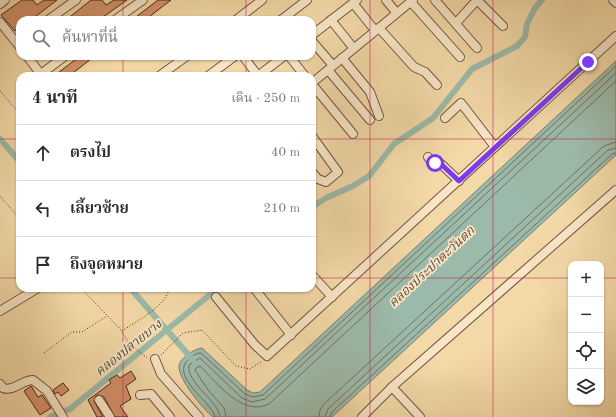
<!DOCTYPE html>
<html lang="th">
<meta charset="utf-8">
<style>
body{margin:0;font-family:"Old Standard TT","Noto Serif Thai",serif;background:#f7f7f7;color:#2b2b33}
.controls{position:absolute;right:12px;bottom:12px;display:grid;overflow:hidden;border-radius:8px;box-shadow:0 1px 3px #0004}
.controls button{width:36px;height:36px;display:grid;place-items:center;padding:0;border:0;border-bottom:1px solid #e1e1e2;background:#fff;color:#2b2b33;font:20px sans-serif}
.stop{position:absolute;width:12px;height:12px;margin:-9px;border:3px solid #7c3aed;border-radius:50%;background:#fff}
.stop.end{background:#7c3aed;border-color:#fff;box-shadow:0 1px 4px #0008}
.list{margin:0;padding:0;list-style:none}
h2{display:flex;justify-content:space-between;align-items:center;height:52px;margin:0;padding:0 16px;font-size:17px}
h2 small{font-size:13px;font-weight:400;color:#7c7c81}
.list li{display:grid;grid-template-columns:26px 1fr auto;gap:12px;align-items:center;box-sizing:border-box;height:56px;padding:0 16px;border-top:1px solid #e1e1e2}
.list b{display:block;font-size:15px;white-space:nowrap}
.list em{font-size:13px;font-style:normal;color:#7c7c81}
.icon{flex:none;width:22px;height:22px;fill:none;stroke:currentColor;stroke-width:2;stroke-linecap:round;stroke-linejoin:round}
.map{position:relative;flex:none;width:616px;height:417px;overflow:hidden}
.search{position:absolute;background:#fff;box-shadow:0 1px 3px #0004;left:16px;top:16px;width:300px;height:44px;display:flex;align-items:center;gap:10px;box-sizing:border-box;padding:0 14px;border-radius:12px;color:#7c7c81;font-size:15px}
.panel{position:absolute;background:#fff;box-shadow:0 1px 3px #0004;left:16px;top:72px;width:300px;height:220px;border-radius:12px}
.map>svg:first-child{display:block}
.water{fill:#9cbaa9;stroke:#798070}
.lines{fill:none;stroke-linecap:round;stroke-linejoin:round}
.shore{stroke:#707162;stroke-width:1}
.canal{stroke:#9cbaa9;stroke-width:6}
.building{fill:#d4926c;stroke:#45281b}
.minor-casing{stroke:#71543e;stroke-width:10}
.path{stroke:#45281b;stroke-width:1;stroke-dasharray:1 2;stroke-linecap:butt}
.minor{stroke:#f8e6c6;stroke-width:8}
.route{stroke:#7c3aed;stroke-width:5}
.grid{fill:none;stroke:#c2185b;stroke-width:1;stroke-opacity:0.55}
.labels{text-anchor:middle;stroke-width:3.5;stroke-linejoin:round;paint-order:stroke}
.water-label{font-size:13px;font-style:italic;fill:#5b4c3e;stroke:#f8e6c6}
</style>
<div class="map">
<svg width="616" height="417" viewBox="0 0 616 417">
<rect width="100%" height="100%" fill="#f4d9a8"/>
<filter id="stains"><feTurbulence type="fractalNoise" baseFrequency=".005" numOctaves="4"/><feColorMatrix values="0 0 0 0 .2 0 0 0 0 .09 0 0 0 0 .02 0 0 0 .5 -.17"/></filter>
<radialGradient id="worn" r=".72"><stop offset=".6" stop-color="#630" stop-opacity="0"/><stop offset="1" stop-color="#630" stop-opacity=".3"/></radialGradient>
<path class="water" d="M616,61V155L332,417H213C203,409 178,379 179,366C179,361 185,357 188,354C193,351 196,349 202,348L247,390L253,393L260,392Z"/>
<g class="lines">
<g class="shore">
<path d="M215,417C213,402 167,376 190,358C194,355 196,353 201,353L245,394L253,397L263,395L616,66"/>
<path d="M220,417C219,401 186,383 189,365L200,358L242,398L252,402L265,399L616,73"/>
<path d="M226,417L224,408L208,390L195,370L196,368L200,366C217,383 242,417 269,404L616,81"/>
<path d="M319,417L320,410L324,404L604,146L616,142"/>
<path d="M325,417L328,409L608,150L616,148"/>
<path d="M330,417L332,412L612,154L616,153"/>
</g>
<g class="canal">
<path d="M0,139L20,162"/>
<path d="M312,207L326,198L353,186L369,176L394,144L433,118L472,69L517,46L525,37L527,24L535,8L542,0"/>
<path d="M130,288L193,360"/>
<path d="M50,417L70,409L218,288"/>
</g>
</g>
<g class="building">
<path d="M22,0H33L37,5L44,0H57L31,20H20V27L15,31L1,15Z"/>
<path d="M91,0H102L106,5L114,0H127L99,20H88L84,16L79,20H66Z"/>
<path d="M158,0H171L145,20H132Z"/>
<path d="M80,56H95L69,76H54Z"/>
<path d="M131,371L136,379L126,386L131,399L120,406L128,417H115L104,397L99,395L96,396L94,401L103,417H97L88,400L111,383L109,380L117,375L120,378Z"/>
<path d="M63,383L69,390L61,396L58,392L55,394L53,390Z"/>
<path d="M31,386L38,397L42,395L51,408L40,415L24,391Z"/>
</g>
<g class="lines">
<g class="minor-casing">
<g id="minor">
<path d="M386,0L395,11"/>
<path d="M435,0L477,48"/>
<path d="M477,0L503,26"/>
<path d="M613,0L616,3"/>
<path d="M411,2L460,57"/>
<path d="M353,3L373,28"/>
<path d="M0,4L5,0"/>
<path d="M48,20L76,0"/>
<path d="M115,20L143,0"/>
<path d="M236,20L262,0"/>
<path d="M281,20L307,0"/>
<path d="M331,20L351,45"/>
<path d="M0,22L20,47"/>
<path d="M456,23L477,0"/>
<path d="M379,28L414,67L425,72L437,85"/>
<path d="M312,35L357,0"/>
<path d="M312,41L330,62"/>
<path d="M27,56L42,76"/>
<path d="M243,56L258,76"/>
<path d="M289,56L305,76"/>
<path d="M342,58L370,92L379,116"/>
<path d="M328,70L370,120"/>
<path d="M41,74L65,56"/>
<path d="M159,76L187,56"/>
<path d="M208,76L235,56"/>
<path d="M258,76L284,56"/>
<path d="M312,83L413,0"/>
<path d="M312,84L353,134"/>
<path d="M445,118L461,103L495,147"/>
<path d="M312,136L338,172L326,182L318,179L312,172"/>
<path d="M428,157L431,161L441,164L459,181"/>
<path d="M312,275L332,297"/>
<path d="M254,288L291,335"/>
<path d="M216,297L255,345L267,356L616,36"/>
<path d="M0,311L38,288"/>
<path d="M155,359L161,374L199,417"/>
<path d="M0,384L3,388C13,392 22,380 33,380L47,391L63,417"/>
<path d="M392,387L420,417"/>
<path d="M140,395L151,394L170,417"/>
<path d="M99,400L110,417"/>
<path d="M362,417L392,387L616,190"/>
</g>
</g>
<g class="path">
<path d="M0,91L20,114"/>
<path d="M0,196L20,219"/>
<path d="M81,288L120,329L129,343L147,358"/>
<path d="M122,331C135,322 168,305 169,288"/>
<path d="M44,353L72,332H82L107,316"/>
<path d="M161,355L183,333L202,330L236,366L250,369L262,361"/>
</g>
<use href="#minor" class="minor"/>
</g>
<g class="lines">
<path class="route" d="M435,163L441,164L459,181L588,62"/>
</g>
<path class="grid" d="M123,0V20M246,0V20M370,0V417M493,0V417M123,56V76M246,56V76M0,139H20M312,139H616M0,278H20M312,278H571M601,278H616M123,288V417M246,288V417"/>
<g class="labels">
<g class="water-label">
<text transform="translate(431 266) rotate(-43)" y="5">คลองประปาตะวันตก</text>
<text transform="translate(128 347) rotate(-39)" y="5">คลองปลายบาง</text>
</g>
</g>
<rect width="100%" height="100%" filter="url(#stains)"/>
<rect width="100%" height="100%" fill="url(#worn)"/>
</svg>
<div class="controls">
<button>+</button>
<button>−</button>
<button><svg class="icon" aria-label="locate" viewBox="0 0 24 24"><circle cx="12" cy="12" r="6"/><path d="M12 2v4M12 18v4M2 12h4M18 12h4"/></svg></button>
<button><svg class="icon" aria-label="layers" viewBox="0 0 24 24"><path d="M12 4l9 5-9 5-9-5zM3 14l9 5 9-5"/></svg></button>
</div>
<div class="stop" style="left:435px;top:163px"></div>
<div class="stop end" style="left:588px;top:62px"></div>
<div class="search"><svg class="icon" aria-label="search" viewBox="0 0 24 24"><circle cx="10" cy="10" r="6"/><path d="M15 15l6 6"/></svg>ค้นหาที่นี่</div>
<section class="panel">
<h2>4 นาที<small>เดิน · 250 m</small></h2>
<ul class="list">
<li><svg class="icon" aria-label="ahead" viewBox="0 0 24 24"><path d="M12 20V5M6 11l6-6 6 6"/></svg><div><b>ตรงไป</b></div><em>40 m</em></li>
<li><svg class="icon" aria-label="left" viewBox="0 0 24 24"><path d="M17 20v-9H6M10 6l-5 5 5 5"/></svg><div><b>เลี้ยวซ้าย</b></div><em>210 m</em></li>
<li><svg class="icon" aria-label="arrive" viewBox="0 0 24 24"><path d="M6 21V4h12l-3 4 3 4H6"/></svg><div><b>ถึงจุดหมาย</b></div></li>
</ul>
</section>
</div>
